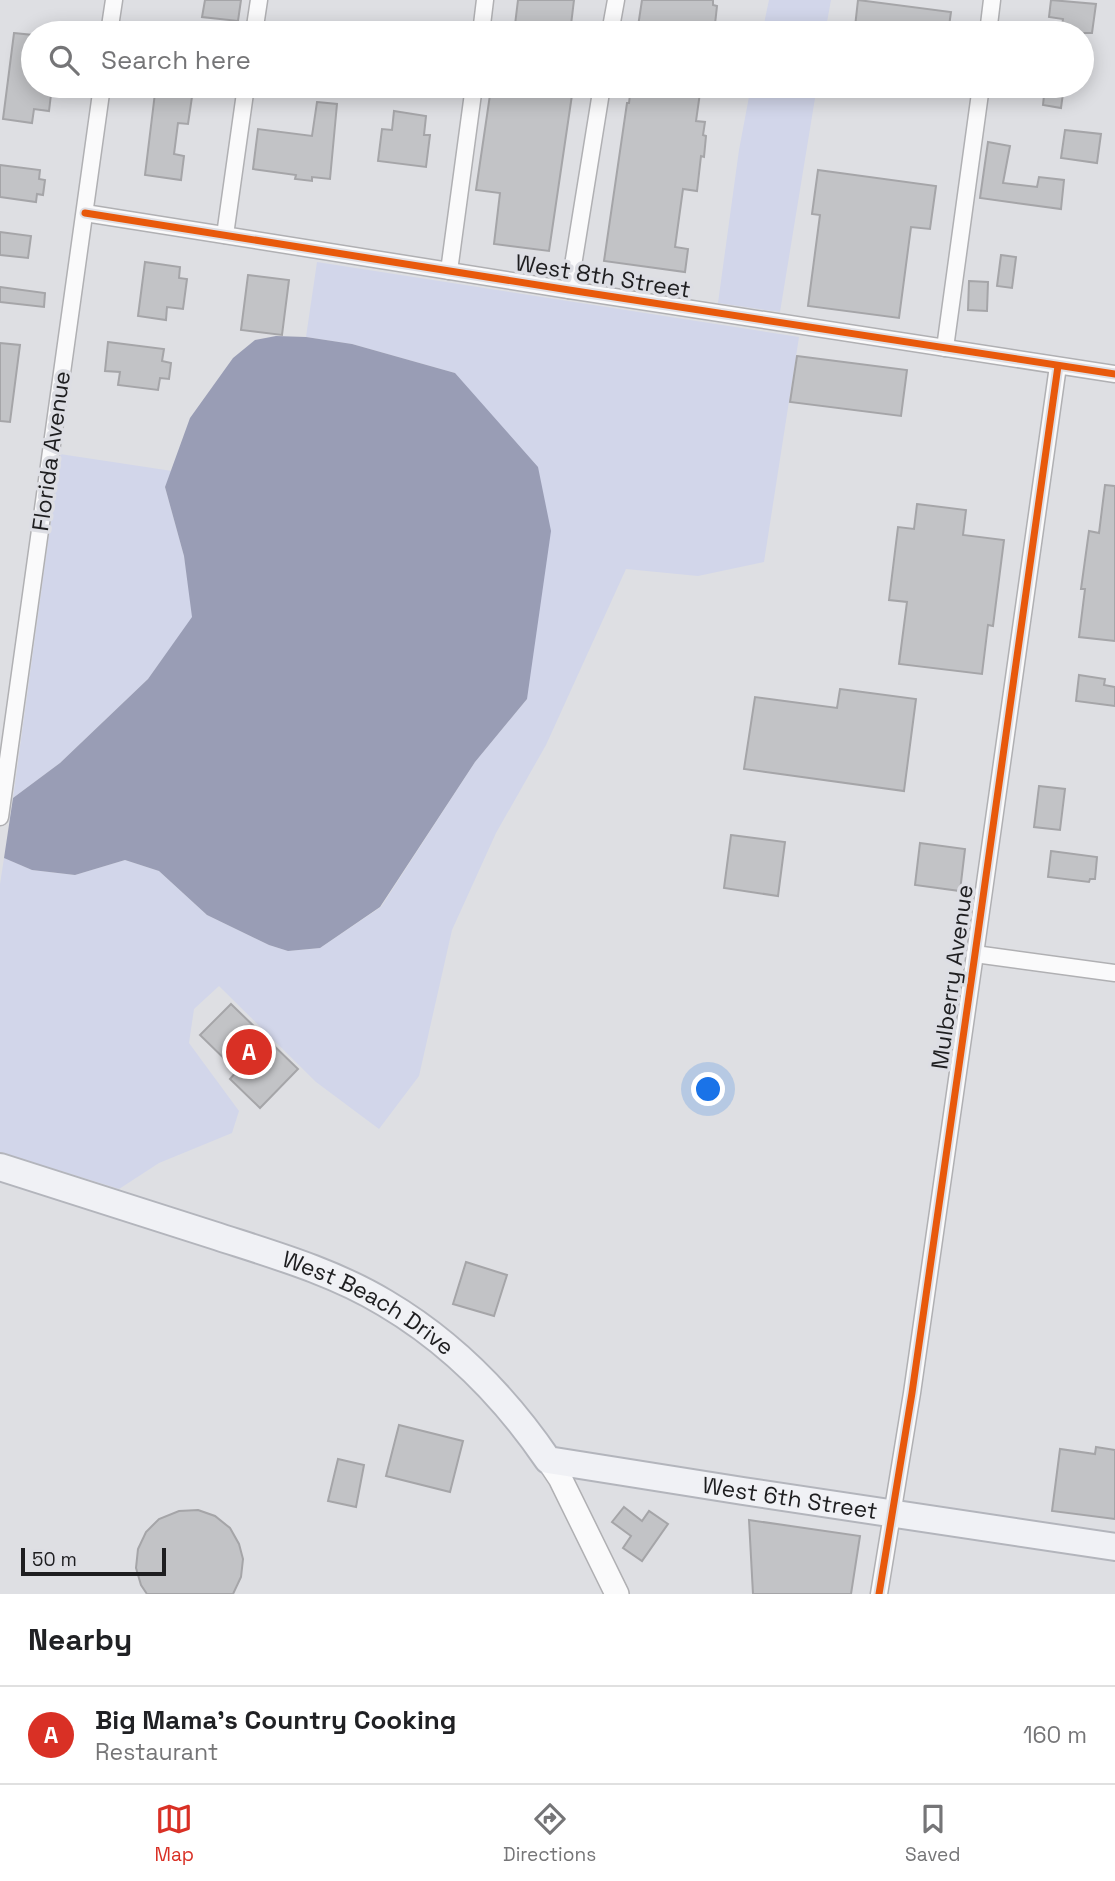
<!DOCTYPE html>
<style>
body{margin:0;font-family:"Space Grotesk",sans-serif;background:#f6f6f6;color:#202124}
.scale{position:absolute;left:21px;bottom:18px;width:145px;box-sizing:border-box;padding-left:7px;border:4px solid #1e1e20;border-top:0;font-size:19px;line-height:24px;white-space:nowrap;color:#1e1e20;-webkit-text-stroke:5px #dddee4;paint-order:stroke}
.you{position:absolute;left:709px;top:1090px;width:24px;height:24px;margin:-18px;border:5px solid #fff;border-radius:50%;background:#1a73e8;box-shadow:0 0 0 10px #1a73e833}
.badge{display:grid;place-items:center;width:46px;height:46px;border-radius:50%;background:#d93025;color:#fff;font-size:23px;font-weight:700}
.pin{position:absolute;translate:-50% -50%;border:4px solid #fff;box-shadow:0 2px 7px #0006}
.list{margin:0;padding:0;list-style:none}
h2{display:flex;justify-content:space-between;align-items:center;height:91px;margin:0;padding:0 28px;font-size:30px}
h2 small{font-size:23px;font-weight:400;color:#757577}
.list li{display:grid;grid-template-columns:46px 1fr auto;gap:21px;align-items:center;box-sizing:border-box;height:98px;padding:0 28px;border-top:2px solid #e0e0e0}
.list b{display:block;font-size:26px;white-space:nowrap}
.list p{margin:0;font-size:23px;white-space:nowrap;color:#757577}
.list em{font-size:23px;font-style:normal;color:#757577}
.icon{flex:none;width:38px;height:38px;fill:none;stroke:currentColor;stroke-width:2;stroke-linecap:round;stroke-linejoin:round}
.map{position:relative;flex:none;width:1115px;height:1594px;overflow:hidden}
.search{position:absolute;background:#fff;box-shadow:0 4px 18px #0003;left:21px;right:21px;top:21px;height:77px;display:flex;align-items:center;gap:18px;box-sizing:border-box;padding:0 24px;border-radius:38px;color:#757577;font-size:26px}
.sheet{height:189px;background:#fff}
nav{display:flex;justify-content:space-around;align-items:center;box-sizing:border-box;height:98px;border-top:2px solid #e0e0e0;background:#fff;font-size:19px;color:#757577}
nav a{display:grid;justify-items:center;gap:4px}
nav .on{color:#d93025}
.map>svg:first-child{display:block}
.green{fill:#d2d6ea}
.water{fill:#999db5}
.building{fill:#c2c3c6;stroke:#a5a5a8;stroke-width:2}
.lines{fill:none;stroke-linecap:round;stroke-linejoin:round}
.street-casing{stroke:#b0b0b3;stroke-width:19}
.secondary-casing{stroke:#b0b0b3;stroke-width:26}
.primary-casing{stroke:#b3b5bc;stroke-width:30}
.street{stroke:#fafafb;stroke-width:16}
.secondary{stroke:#fafafb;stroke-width:23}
.primary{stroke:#f0f1f5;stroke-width:26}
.cycleway-casing{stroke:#dddee4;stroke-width:11}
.cycleway{stroke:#e8590c;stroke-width:7}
.labels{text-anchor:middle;stroke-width:7;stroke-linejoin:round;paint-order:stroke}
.street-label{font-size:23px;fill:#1e1e20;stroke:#dddee4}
</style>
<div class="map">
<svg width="1115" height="1594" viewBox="0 0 1115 1594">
<rect width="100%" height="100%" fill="#dedfe3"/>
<g class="green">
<path d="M769,0H831L825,33H762Z"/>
<path d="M751,86H817L780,312L718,303L739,150Z"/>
<path d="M317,262L799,337L764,562L698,576L626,569L546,745L496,833L452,930L419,1076L379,1129L316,1082L219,986L194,1009L189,1043L239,1111L232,1133L159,1163L119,1189L0,1152V884L4,858L32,870L75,875L125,860L159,871L207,915L269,945L288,951L320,948L381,907L475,762L527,699L455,373L352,344L306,337Z"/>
<path d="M60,454L172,471L165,487L184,556L193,617L148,679L60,763L13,798Z"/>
</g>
<path class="water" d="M276,336L306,337L352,344L455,373L538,467L551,531L527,699L475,762L380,907L320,948L288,951L269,945L207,915L159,871L125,860L75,875L32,870L4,858L13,798L60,763L148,679L192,617L184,556L165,487L190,418L233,358L255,340Z"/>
<g class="building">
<path d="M205,0H241L238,21L202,17Z"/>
<path d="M518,0H574L570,33H514Z"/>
<path d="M642,0H713V5L717,6L714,33H637Z"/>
<path d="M858,0L951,12L948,33H877L878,30L855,27Z"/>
<path d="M1051,0L1096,4L1092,33H1061L1063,19L1049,17Z"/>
<path d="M14,33L33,35V86H52L49,111L34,109L32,123L3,119Z"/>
<path d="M503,86L572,95L549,251L494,244L500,193L476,190L491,88L503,89Z"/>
<path d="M631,86H701L696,121L705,122L703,135L706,136L704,157L701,156L697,191L683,189L675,247L688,249L685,272L604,261L627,103H629Z"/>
<path d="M1045,86H1064L1061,108L1043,105Z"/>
<path d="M155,93L192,97L188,124L178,123L174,154L184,156L181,180L145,175Z"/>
<path d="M317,102L337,104L330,179L312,177V181L295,179L296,175L253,169L258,129L312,136Z"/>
<path d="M394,111L426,116L424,135H430L426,167L378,161L382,129L392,130Z"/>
<path d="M1065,130L1101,134L1097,163L1061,158Z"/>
<path d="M988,142L1010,146L1003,183L1037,187L1039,177L1064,180L1061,209L980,198Z"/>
<path d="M0,165L40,170L39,179L45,180L43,195L37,194L36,202L0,197Z"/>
<path d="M818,170L936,186L930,229L911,227L899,318L808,306L820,215L812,214Z"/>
<path d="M0,232L31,236L28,258L0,255Z"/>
<path d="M1001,255L1016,257L1012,288L997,286Z"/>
<path d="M145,262L180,267L179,278L187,279L183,309L167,307L166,320L138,316Z"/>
<path d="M248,275L289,280L282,335L241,330Z"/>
<path d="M969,281L988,282L987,311L968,310Z"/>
<path d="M0,287L45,293L44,307L0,302Z"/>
<path d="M108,342L164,349L162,361L171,363L169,379L160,378L158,390L118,385L120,372L105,371Z"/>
<path d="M0,343L20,345L10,422L0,421Z"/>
<path d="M797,356L907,370L901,416L790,402Z"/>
<path d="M1105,485L1115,486V641L1079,637L1085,589H1081L1089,531L1099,533Z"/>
<path d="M917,504L966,510L963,535L1004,540L993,626L988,625L982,674L899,664L907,602L889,600L898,527L914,529Z"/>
<path d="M1079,675L1105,679L1104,685L1115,687V706L1076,701Z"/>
<path d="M840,689L916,699L904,791L744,769L755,697L837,708Z"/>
<path d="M1039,786L1065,789L1060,830L1034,827Z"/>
<path d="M731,835L785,842L778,896L724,888Z"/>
<path d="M920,843L965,849L960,891L915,885Z"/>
<path d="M1051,851L1097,857L1095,879H1090L1089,882L1048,877Z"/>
<path d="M231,1004L298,1069L260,1108L230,1079L237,1071L200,1035Z"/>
<path d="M466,1262L507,1275L494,1316L453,1304Z"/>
<path d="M399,1425L463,1441L450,1492L386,1476Z"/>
<path d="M1096,1447L1115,1450V1519L1052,1511L1060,1449L1095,1454Z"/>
<path d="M338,1459L364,1465L356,1507L328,1501Z"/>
<path d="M624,1507L642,1521L649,1511L668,1524L642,1561L623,1548L631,1536L612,1522Z"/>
<path d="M198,1510L215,1516L230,1528L239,1544L243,1559L241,1577L233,1594H147L141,1585L136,1568L138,1549L146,1532L159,1519L179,1511Z"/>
<path d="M749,1520L860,1536L851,1594H753Z"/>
</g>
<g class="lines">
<g class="street-casing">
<g id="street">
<path d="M109,33L114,0"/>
<path d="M254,33L259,0"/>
<path d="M481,33L485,0"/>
<path d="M610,33L616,0"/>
<path d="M988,33L992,0"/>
<path d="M85,213L569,290L1115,374"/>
<path d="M225,235L246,86"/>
<path d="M449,271L474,86"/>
<path d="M569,290L602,86"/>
<path d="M945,348L981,86"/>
<path d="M0,817L102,86"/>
<path d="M975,954L1115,973"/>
<path d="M879,1594L912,1393L975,954L1058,366"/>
</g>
</g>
<g class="secondary-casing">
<path id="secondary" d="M548,1460L560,1478L617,1594"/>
</g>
<g class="primary-casing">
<g id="primary">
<path id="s1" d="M0,1167C71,1190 142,1213 213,1235C271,1254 332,1271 385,1303C451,1342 505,1397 548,1460L743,1491L1115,1547"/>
</g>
</g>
<use href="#street" class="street"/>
<use href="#secondary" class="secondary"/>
<use href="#primary" class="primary"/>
<g class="cycleway-casing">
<g id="cycleway">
<path d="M85,213L569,290L1115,374"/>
<path d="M879,1594L912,1393L975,954L1058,366"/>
</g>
</g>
<use href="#cycleway" class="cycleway"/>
</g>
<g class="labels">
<g class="street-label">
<text transform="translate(603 276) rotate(9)" y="8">West 8th Street</text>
<text transform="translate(51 451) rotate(-82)" y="8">Florida Avenue</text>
<text transform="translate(952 977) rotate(-82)" y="8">Mulberry Avenue</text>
<text dy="8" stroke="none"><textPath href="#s1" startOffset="394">West Beach Drive</textPath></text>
<text dy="8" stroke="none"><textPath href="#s1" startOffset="882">West 6th Street</textPath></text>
</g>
</g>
</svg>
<div class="scale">50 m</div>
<div class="you"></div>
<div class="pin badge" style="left:249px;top:1052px">A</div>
<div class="search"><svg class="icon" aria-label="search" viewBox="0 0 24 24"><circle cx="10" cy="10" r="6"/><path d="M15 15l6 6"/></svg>Search here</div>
</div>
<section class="sheet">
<h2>Nearby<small></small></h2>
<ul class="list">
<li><span class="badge">A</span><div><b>Big Mama's Country Cooking</b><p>Restaurant</p></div><em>160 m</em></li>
</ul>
</section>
<nav>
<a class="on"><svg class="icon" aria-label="map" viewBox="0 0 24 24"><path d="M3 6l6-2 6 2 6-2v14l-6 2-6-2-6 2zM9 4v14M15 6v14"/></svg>Map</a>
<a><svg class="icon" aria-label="directions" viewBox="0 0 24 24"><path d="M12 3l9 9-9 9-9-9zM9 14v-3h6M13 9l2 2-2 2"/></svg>Directions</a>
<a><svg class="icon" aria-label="saved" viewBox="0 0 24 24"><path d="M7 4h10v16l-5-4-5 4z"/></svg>Saved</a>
</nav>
